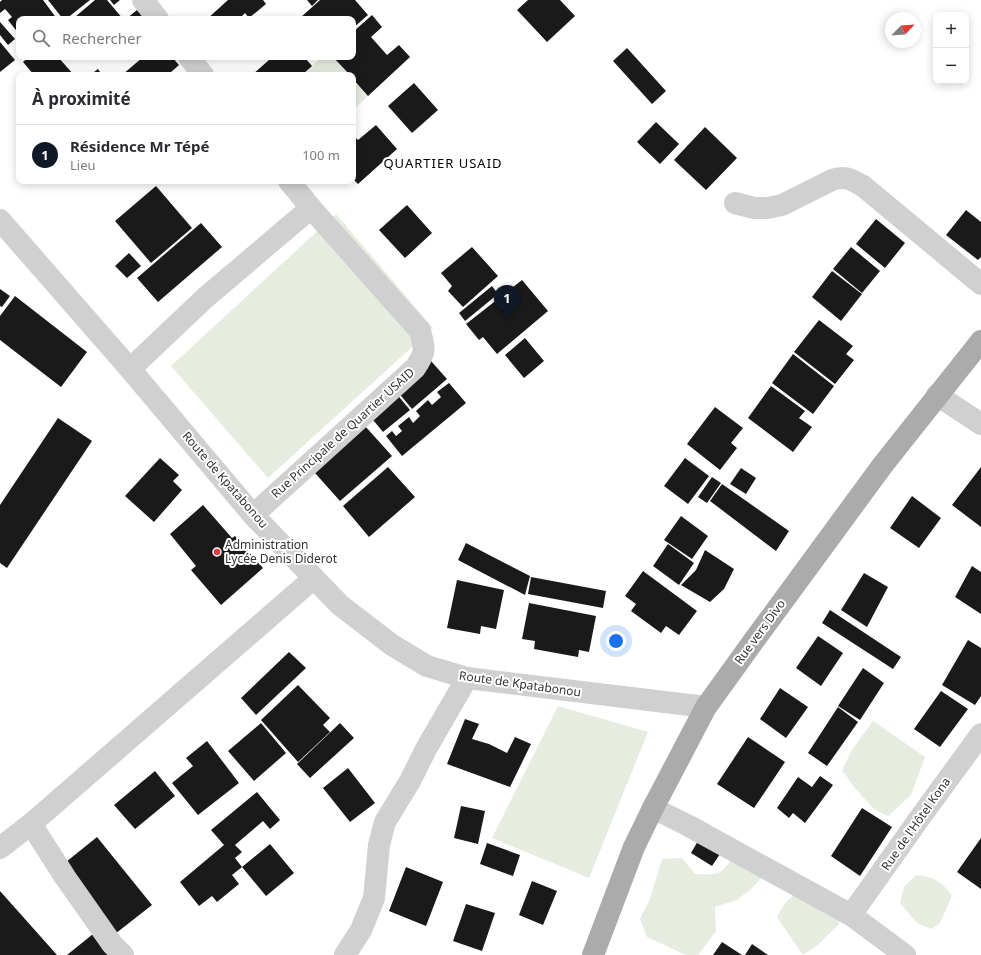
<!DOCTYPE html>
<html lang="fr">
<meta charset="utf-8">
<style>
body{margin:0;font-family:"Noto Sans",sans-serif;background:#f2f2f3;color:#2b2b33}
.controls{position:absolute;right:12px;top:12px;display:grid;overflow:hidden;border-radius:8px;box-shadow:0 2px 10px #0003}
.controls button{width:36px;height:36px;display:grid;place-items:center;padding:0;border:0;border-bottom:1px solid #e1e1e2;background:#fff;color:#2b2b33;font:20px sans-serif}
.compass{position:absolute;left:885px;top:12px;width:36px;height:36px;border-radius:50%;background:#fff;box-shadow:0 2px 10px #0003;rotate:65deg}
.you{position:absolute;left:616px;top:641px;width:14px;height:14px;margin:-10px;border:3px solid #fff;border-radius:50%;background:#1a73e8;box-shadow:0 0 0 6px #1a73e833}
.badge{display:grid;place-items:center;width:26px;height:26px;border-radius:50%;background:#111827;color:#fff;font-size:13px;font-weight:700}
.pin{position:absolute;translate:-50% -33px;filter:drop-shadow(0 1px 2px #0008)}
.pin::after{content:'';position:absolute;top:21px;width:14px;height:12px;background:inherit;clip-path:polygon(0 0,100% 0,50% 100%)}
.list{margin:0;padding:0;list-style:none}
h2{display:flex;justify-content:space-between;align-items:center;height:52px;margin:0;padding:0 16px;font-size:17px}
h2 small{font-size:13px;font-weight:400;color:#7c7c81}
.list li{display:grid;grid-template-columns:26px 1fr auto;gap:12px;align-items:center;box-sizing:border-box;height:60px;padding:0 16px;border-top:1px solid #e1e1e2}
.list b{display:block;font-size:15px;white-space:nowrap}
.list p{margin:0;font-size:13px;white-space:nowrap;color:#7c7c81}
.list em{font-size:13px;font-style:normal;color:#7c7c81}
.icon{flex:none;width:22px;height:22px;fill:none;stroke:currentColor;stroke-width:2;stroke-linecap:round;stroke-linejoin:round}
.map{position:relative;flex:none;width:981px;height:955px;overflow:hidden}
.search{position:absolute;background:#fff;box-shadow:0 2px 10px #0003;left:16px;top:16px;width:340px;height:44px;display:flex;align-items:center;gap:10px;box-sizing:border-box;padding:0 14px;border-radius:8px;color:#7c7c81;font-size:15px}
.panel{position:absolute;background:#fff;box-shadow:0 2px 10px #0003;left:16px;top:72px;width:340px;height:112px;border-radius:8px}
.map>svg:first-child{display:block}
.green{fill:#e6ecdf}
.building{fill:#1a1a1a}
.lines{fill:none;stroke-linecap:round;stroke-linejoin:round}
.minor{stroke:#d0d0d0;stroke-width:22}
.major{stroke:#ababab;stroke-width:22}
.poi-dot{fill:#e63946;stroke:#fff;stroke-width:1.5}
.labels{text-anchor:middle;stroke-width:4;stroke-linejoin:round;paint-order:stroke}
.street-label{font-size:12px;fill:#333;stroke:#fff}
.poi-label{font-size:12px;fill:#333;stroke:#fff;text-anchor:start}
.neighbourhood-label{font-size:13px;letter-spacing:1px;fill:#000;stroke:#fff}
</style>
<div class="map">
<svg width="981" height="955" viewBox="0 0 981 955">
<rect width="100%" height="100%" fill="#fff"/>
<g class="green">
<path d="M322,57H333L350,75H302Z"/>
<path d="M353,78L369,95L353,110Z"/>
<path d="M336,214L433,328L268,478L171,366Z"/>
<path d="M558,706L648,732L589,878L492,838Z"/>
<path d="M873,721L925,757L911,795L888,816L874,809L854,787L842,770L852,750Z"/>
<path d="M734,855L773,866L751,889L737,900L715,907L716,931L698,955H686L647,937L640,919L650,899L662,859L682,858L695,874C720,875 720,876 734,855Z"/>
<path d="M916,875C935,877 941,881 952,896L940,923L931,929L917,923L900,903L904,887Z"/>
<path d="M796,893L838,914L839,924L818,945L803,955L777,917L785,903Z"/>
</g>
<g class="building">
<path d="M2,0H43L57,19H19V34L8,20L12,17L5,9L0,13V2Z"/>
<path d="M48,0H90L66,19H63Z"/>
<path d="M95,0H107L123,19H76L75,17Z"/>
<path d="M110,0H120L114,5Z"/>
<path d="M228,0H263L266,4L249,18L245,13L239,19H207Z"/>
<path d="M307,0H318L312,6Z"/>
<path d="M320,0H355L368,15L353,28V19H301L300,18Z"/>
<path d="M528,0H560L575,16L547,42L517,10Z"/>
<path d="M137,10L145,19H126Z"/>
<path d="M372,15L382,27L371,37L387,55L399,45L410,57L368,96L353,79V75H350L333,57H353V32Z"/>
<path d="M0,22L15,39L8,45L0,35Z"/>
<path d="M0,42L15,60L0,72Z"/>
<path d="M627,48L666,91L652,104L613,61Z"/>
<path d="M29,57H58L74,75H34L23,62Z"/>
<path d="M143,57H172L179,65L171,72L174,75H122Z"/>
<path d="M268,57H309L306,59L312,66L302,75H252L270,59Z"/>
<path d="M98,69L102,75H90Z"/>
<path d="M414,83L438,110L412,133L388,106Z"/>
<path d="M656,122L679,144L660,164L637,142Z"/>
<path d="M376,125L397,149L358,184L353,179V135L358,140Z"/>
<path d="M705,127L737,158L706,190L674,160Z"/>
<path d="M156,186L192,228L151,263L115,221Z"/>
<path d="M407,205L432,233L405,258L379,230Z"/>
<path d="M966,210L981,222V257L978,260L946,235Z"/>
<path d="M876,219L905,243L885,268L856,244Z"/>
<path d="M201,223L222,247L158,302L137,278Z"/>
<path d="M472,247L498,276L463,307L448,291L452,286L441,273Z"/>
<path d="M851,247L880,271L862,293L833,269Z"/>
<path d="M129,253L141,266L127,278L115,266Z"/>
<path d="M832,271L862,294L841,321L812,297Z"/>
<path d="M522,280L548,311L497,354L483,337L479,340L466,324Z"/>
<path d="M492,286L498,294L465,321L459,313Z"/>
<path d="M0,289L10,296L2,307L0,306Z"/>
<path d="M15,296L87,352L61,387L0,340V316Z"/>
<path d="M819,320L853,346L846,354L854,360L835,384L794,352Z"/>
<path d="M525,338L544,361L524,378L505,355Z"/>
<path d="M793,354L834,386L813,414L772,383Z"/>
<path d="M431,361L447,379L412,409L397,391Z"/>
<path d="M449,383L466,403L402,456L386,436L392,431L396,436L402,431L398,426L409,417L413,423L420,416L416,411L428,400L432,405L441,397L437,392Z"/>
<path d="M771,386L805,411L799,418L812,427L793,452L748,418Z"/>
<path d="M395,392L410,410L383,432L369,415Z"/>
<path d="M715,407L743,428L731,443L737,448L720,470L687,444Z"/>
<path d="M58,418L92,441L7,568L0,563V505Z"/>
<path d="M365,426L392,456L340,501L315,473Z"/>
<path d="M160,458L179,475L173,481L182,490L154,522L125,496Z"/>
<path d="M685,458L709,476L688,504L664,486Z"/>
<path d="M388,467L415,497L369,537L343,506Z"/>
<path d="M981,467V527L952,505Z"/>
<path d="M741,468L756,478L746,494L730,484Z"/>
<path d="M712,477L721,483L707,503L698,497Z"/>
<path d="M722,484L789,531L776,551L710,501Z"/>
<path d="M912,496L941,518L919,548L890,528Z"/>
<path d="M203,505L232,538L235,536L263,568L221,605L191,570L196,566L170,534Z"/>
<path d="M681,516L708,536L692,559L664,540Z"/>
<path d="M466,543L530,576L525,595L458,560Z"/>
<path d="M668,544L694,563L679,585L653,566Z"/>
<path d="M705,550L734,569L724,589L710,602L681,585L696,570Z"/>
<path d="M972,566L981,572V614L955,597Z"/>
<path d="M643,571L697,611L679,635L666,626L661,633L631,611L636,604L625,596Z"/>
<path d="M864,573L888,587L867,627L841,610Z"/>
<path d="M531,577L606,591L603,608L528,594Z"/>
<path d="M457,580L504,590L496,629L481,626L480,634L447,628Z"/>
<path d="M529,603L596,616L589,652L579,650L578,657L534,649L535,641L522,639Z"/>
<path d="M830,610L901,657L893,669L822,623Z"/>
<path d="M818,636L843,653L821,686L796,668Z"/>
<path d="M968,640L981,648V696L975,705L942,685Z"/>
<path d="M289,652L306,668L256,715L241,698Z"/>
<path d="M863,668L884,683L860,720L838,706Z"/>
<path d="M298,685L330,718L323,725L330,732L298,762L261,720Z"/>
<path d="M780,688L808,707L786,738L760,719Z"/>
<path d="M941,691L968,709L940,747L914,729Z"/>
<path d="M838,707L858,722L827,766L808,753Z"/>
<path d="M465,719L479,724L472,739L489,744L507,753L515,737L531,744L510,787L447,764Z"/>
<path d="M261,723L286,753L254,781L228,751Z"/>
<path d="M340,723L354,738L310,778L297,764Z"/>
<path d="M748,737L785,762L754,808L717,784Z"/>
<path d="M207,741L239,783L198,815L172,783L193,766L186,758Z"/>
<path d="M348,768L375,803L350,822L323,788Z"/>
<path d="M155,771L175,796L135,829L114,805Z"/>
<path d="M820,776L833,785L805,823L793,813L789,818L777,808L798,777L812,787Z"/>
<path d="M257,792L280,820L270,829L263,821L235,845L242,852L235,858L242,867L270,844L294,873L266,896L242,867L232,875L239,884L217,902L212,896L199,906L180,882L224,845L211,830Z"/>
<path d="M461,806L485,811L478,844L454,838Z"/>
<path d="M862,808L892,827L860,876L831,856Z"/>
<path d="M702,834L724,848L712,866L691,853Z"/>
<path d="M97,837L152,905L115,934L61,866Z"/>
<path d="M981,838V889L957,872Z"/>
<path d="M487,843L520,855L513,876L480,864Z"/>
<path d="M406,867L443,882L426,926L389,911Z"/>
<path d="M532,881L557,891L543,925L519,915Z"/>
<path d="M0,891L57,955H0Z"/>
<path d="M466,904L495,913L482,951L453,941Z"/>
<path d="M93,934L109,955H67Z"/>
<path d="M722,942L742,955H713Z"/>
<path d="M752,944L768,955H745Z"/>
</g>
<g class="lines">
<g class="minor">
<path d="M143,0L158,19"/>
<path d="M189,57L203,75"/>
<path d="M735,203L754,208H767L782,205L832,180C845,175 852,180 863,186L981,284"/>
<path d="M0,220L130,369L253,515L340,605L392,645L427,666L467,678L706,707"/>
<path d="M130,369L205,298L311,208"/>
<path d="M937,395L981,424"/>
<path d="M253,515L415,368C426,352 425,349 420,331L311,208L289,181"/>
<path d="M653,808L689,826L851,915L905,955"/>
<path d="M31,824L65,877L112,944L123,955"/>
<path d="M0,848L31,824L314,578"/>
<path d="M851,915L919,819L981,734"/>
<path d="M345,955L361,930L374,898L379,845L385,822L410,781L426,749L467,678"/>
</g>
<path class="major" d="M593,955L634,847L653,808L706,707L755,639L882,466L981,341"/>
</g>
<circle class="poi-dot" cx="217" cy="552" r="4"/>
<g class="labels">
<g class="street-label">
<text transform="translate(343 433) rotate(-42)" y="4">Rue Principale de Quartier USAID</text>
<text transform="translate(225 480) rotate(49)" y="4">Route de Kpatabonou</text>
<text transform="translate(760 632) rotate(-54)" y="4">Rue vers Divo</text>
<text transform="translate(520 684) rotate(8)" y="4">Route de Kpatabonou</text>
<text transform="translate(916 824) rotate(-55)" y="4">Rue de l'Hôtel Kona</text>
</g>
<g class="poi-label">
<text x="225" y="549">Administration<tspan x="225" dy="14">Lycée Denis Diderot</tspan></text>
</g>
<g class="neighbourhood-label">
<text x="443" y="168">QUARTIER USAID</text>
</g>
</g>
</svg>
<div class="controls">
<button>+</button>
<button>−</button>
</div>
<svg class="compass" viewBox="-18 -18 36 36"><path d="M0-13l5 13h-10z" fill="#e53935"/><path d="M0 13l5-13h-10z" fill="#7c7c81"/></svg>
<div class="you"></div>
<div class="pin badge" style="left:507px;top:318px">1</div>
<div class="search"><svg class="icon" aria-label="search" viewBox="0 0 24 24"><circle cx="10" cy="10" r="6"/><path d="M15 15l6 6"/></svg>Rechercher</div>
<section class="panel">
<h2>À proximité<small></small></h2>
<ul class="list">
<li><span class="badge">1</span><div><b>Résidence Mr Tépé</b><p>Lieu</p></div><em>100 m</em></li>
</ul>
</section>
</div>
